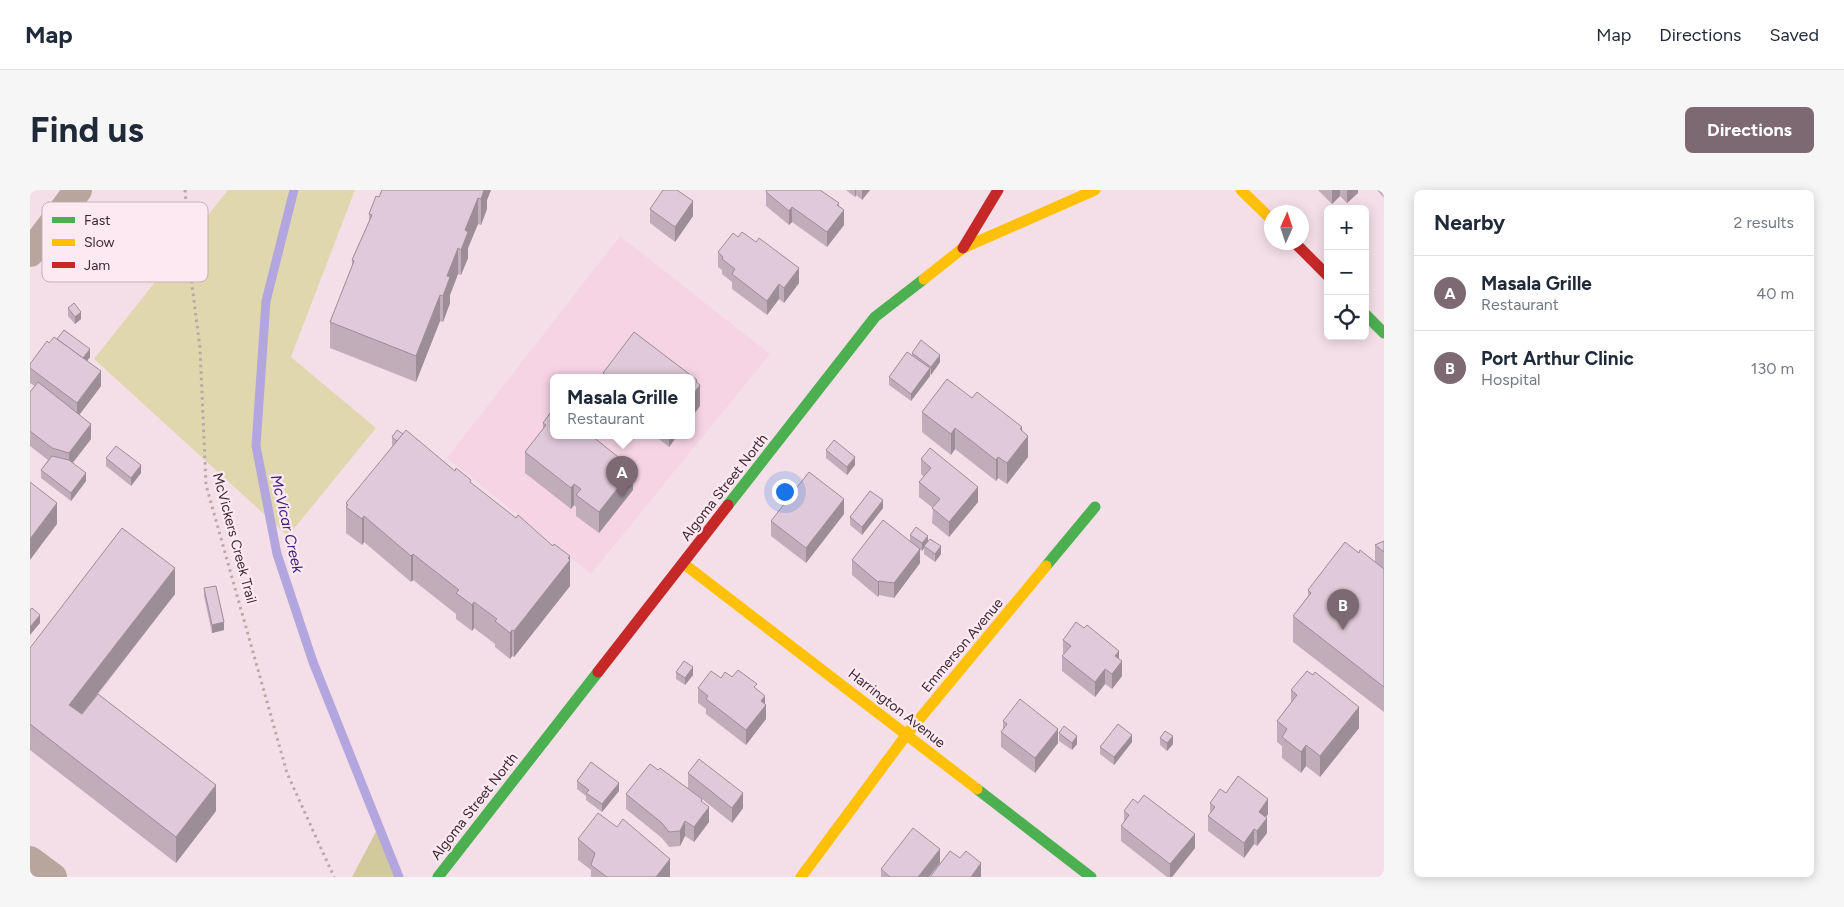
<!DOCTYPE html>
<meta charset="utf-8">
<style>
body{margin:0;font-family:Figtree,sans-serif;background:#f6f6f7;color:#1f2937}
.controls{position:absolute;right:15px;top:15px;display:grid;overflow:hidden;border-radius:8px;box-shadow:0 2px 12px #0003}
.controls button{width:45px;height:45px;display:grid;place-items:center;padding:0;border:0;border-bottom:1px solid #e0e1e3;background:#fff;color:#1f2937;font:25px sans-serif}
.compass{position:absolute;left:1234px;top:15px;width:45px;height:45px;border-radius:50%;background:#fff;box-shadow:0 2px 12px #0003;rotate:3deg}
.you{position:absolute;left:754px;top:301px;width:18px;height:18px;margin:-12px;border:4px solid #fff;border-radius:50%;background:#1a73e8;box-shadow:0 0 0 8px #1a73e833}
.badge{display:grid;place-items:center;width:32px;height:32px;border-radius:50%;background:#7c6972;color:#fff;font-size:16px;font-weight:700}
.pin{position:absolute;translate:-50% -41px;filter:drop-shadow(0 1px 2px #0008)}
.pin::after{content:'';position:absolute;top:26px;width:18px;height:15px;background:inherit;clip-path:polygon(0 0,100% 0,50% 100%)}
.popup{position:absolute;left:520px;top:184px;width:145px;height:65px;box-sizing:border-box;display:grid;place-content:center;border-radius:8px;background:#fff;filter:drop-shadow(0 1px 4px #0005);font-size:16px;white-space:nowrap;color:#747a83}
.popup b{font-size:19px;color:#1f2937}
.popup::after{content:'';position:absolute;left:50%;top:100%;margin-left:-10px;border:10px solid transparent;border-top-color:#fff}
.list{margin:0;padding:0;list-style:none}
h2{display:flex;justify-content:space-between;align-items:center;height:65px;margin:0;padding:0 20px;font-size:21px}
h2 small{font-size:16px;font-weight:400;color:#747a83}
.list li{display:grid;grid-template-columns:32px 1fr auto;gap:15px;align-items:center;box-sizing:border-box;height:75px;padding:0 20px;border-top:1px solid #e0e1e3}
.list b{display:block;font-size:19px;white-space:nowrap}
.list p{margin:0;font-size:16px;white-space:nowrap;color:#747a83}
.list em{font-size:16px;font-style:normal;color:#747a83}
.icon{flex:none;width:28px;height:28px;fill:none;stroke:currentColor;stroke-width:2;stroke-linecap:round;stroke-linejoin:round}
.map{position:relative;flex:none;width:1354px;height:687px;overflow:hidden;border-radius:8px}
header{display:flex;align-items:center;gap:30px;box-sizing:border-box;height:70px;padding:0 25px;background:#fff;border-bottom:1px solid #e0e1e3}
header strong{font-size:24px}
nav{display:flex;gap:28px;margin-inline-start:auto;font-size:18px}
.intro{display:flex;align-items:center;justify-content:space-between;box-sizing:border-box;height:120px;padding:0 30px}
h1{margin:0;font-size:35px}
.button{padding:12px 22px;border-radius:8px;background:#7c6972;color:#fff;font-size:18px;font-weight:700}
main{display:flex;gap:30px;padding:0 30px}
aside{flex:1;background:#fff;border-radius:8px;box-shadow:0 2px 12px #0003}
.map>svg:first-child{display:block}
.built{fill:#f6d4e4;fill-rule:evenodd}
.green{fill:#e0d7af}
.forest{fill:#d2ca9d}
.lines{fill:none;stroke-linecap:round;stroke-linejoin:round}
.stream{stroke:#b3a5de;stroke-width:9}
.path{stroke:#b8a8a6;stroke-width:3;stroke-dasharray:2.5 4;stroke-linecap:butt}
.street{stroke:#b8a59e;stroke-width:28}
.fast{stroke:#4caf50;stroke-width:11}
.slow{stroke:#ffc107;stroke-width:11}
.jam{stroke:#c62828;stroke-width:11}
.wall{fill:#c1adba}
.shaded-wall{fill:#9d8d97}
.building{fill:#e0c9d8;stroke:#9d8d97}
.labels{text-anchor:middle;stroke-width:4.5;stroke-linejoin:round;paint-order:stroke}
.street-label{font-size:14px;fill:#3c2932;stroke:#fde9f2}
.water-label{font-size:15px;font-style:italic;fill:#3a217b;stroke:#fde9f2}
.key{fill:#fde9f2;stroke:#c3afb8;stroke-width:1}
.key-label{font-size:14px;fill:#3c2932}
</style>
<header>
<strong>Map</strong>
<nav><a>Map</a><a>Directions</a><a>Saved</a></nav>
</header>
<div class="intro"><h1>Find us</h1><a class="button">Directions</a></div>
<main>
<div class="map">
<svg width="1354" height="687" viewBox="0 0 1354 687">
<rect width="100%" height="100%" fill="#f4dfe8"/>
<path class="built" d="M590,46L740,164L561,384L417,268ZM523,188H661V246H523Z"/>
<path class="green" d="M198,0H325L261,167L346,238L258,346L64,169Z"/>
<path class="forest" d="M349,636L369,687H322Z"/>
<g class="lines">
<path class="stream" d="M264,0L236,111L226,256L247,364L283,472L369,687"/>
<path class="path" d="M155,0L162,95L170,158L176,295L257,583L304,687"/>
<g class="street">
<path d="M0,63L48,0"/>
<path d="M0,670L23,687"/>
</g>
<g class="fast">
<path d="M1335,124L1354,143"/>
<path d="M698,315L845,127L894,89"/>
<path d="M1016,376L1065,317"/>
<path d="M947,599L1061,687"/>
<path d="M408,687L568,482"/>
</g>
<g class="slow">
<path d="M1211,0L1242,30"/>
<path d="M894,89L933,58L1065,0"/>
<path d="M654,374L947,599"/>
<path d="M771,687L877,544L1016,376"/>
</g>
<g class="jam">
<path d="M1264,52L1298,86"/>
<path d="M933,58L968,0"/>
<path d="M568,482L698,315"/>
</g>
</g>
<g class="wall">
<path d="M352,0H461L457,10V19L451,35L448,34L438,58V68L431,85L428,84L420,105V113L413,132L410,131L386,192L300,158V132L322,78V70L339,31V24L349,7Z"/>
<path d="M816,0H840L832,10L826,5L825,7Z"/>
<path d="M1288,0H1328V3L1317,13L1310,6L1302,14Z"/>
<path d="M1347,0H1354V8Z"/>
<path d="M736,2L809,17L814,35L797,57L762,32L759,35L736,16Z"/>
<path d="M620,19L663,26L645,52L620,33Z"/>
<path d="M688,62L769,93L754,113L749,109L737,125L702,99V92L692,84V80L688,77Z"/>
<path d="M38,118L51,129L45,134L38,126Z"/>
<path d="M604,142L667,190V193L670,195V216L661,228V188H573V183Z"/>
<path d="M27,149L60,167L57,171L71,196L49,225L61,249L43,273L56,291L41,311L11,288V280L18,270L0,256V202L5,196L0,193V174L19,153Z"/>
<path d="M882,163L910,172L901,185L900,184V186L881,211L859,195V187L882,165Z"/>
<path d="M942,208L992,241L998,267L977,294L968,288L966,291L925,259L921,265L892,242V222Z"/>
<path d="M513,233L603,300L569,343L546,326V317L544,315L541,319L495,283V262L513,239Z"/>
<path d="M625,246H647L639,257Z"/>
<path d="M362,247L425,281L540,370V396L484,467L482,466L480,469L465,457V454L444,438L442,441L426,429V424L383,390L381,392L334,352L332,355L316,343V313L363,256L362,255Z"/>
<path d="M796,260L825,275L817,285L796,268Z"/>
<path d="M76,268L111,283L101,296L76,276Z"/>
<path d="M891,269L948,312L919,347L902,333L903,318L889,307V292L894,287L891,284Z"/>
<path d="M853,318L832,345L820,335V327Z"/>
<path d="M814,324L776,373L741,346V331Z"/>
<path d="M880,345L898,351L911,364L905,372L894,364V358L892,361L890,360V373L864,408L849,405L848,407L822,385V370L880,351Z"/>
<path d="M1354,351V522L1263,452V426L1278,406V400L1329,363L1345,372V355Z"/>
<path d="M174,398L194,440L182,443L174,406Z"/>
<path d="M145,404L68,504L186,621L146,673L0,560V458Z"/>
<path d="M1033,450L1089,469L1092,486L1082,499L1075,494L1065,507L1032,481V466L1033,465Z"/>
<path d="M646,482L663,485L655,495L646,489Z"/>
<path d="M702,487L727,499L735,514L736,529L716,555L676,524V519L668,513V498L691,488Z"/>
<path d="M1261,500L1329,538L1290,587L1276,576L1271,583L1252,568V556L1247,552V531L1261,512Z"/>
<path d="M973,531L1028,553L1005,583L971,557V542L973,540Z"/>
<path d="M1029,543L1047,554L1042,560L1029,551Z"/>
<path d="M1130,548L1143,554L1137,561L1130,555Z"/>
<path d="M1102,552L1084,575L1070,564V557Z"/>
<path d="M628,580L658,598V583L713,618L702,633L672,609V612L679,632L664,652L655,646L650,656L639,657L632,648L596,619V604Z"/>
<path d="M547,591L589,601L572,622L556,610V606L547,599Z"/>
<path d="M1196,603L1238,624L1236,627L1237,643L1227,656L1224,654L1214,668L1178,641V626L1180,624V613Z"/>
<path d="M1094,621L1165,658L1142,687H1137L1091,651V636L1094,632Z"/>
<path d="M548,649L640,687H561V680L548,670Z"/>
<path d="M851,679L899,687H851Z"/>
</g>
<g class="shaded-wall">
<path d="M454,0H461L457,10V19L451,35V9Z"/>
<path d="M825,0H826V5L825,7Z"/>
<path d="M832,0H840L832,10Z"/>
<path d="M1302,0H1310V6L1302,14Z"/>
<path d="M1317,0H1328V3L1317,13Z"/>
<path d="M448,8V34L438,58V68L431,85V60L435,40Z"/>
<path d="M663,11V26L645,52V37Z"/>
<path d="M809,13V26L814,20V35L797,57V42Z"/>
<path d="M762,17V32L759,35V21Z"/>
<path d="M428,58V84L420,105V113L413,132V106L417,86Z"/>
<path d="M769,78V93L754,113V98Z"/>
<path d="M749,94V109L737,125V111Z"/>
<path d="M410,105V131L386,192V166Z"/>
<path d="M51,122V129L45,134V127Z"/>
<path d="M60,159V167L50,180V172Z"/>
<path d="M910,165V172L901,185V177Z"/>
<path d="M900,178V186L881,211V204Z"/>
<path d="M71,181V196L47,228V213Z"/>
<path d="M667,190V198L670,195V216L661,228V207L666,192Z"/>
<path d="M61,234V249L39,277V263Z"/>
<path d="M992,237V254L998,246V267L977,294V273L990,239Z"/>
<path d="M925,238V259L921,265V244Z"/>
<path d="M639,246H647L639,257Z"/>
<path d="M825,267V275L817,285V277Z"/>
<path d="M968,267V288L966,291V270Z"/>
<path d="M111,275V283L101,296V288Z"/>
<path d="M603,279V300L569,343V322Z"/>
<path d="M56,283V291L41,311V303Z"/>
<path d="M544,294V315L541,319V298Z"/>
<path d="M948,297V312L919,347V332Z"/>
<path d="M814,309V324L776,373V358Z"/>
<path d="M853,310V318L832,345V337Z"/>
<path d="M27,313V334L0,370V349Z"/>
<path d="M334,326V352L332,355V329Z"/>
<path d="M898,346V354L894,356V358L892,361V353Z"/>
<path d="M911,356V364L905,372V364Z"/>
<path d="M890,359V373L864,408V393Z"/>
<path d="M383,364V390L381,392V366Z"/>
<path d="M540,366V396L484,467V441Z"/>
<path d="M145,378V404L39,540V515Z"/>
<path d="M849,391V405L848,407V392Z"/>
<path d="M444,412V438L442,441V415Z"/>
<path d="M10,425V433L0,445V437Z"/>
<path d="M194,432V440L182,443V435Z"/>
<path d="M482,440V466L480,469V443Z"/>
<path d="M1089,461V475L1092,471V486L1082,499V484L1085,466Z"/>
<path d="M663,477V485L655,495V488Z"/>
<path d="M1075,479V494L1065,507V492Z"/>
<path d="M735,506V516L736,515V529L716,555V540L731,511Z"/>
<path d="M1329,517V538L1290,587V566Z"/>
<path d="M1028,539V553L1005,583V568Z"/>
<path d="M1102,545V552L1084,575V567Z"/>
<path d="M1047,546V554L1042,560V553Z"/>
<path d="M1143,546V554L1137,561V553Z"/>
<path d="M1276,555V576L1271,583V562Z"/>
<path d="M589,593V601L572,622V614Z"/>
<path d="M186,595V621L146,673V647Z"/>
<path d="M713,603V618L702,633V618Z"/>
<path d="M1238,609V624L1229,637V622Z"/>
<path d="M679,617V632L664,652V637Z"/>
<path d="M1237,628V643L1227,656V641Z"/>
<path d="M655,631V646L650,656V641Z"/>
<path d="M1224,639V654L1214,668V653Z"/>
<path d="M1165,644V658L1142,687H1140V674Z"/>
<path d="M910,659V673L899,687H888Z"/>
<path d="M640,669V687H626Z"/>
<path d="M951,673V687H941Z"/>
</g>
<g class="building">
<path d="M352,0H454L451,9L448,8L435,40L438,42L431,60L428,58L417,86L420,87L413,106L410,105L386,166L300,132L324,71L322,70L342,25L339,24L346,6L349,7Z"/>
<path d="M633,0H647L663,11L645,37L620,19Z"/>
<path d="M737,0H790L809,13L807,15L814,20L797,42L762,17L759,21L736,2Z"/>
<path d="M712,42L726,52L729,48L769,78L754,98L749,94L737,111L702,84L705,79L692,69L693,67L688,62L703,43L708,47Z"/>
<path d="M44,113L51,122L45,127L38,118Z"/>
<path d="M34,140L60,159L53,168L27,149Z"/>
<path d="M604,142L667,190L666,192L670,195L661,207V188H579L573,183Z"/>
<path d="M24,147L71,181L47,213L0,178V174L17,151L19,153Z"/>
<path d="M891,150L910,165L901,177L882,163Z"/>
<path d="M877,162L900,178L881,204L859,187Z"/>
<path d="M917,189L942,208L947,202L992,237L990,239L998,246L977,273L968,267L966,270L925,238L921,244L892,222Z"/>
<path d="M8,192L61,234L39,263L22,258L0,241V202Z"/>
<path d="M521,222L523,224V246H562L603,279L569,322L546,305L551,299L544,294L541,298L495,262L516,235L513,233Z"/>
<path d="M367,240L373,244L367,251L362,247Z"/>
<path d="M376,240L425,281L426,278L441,290L440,292L486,328L488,325L523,356L524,354L540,366L538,368L540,370L484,441L482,440L480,443L465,431L467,429L444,412L442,415L426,403L429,400L383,364L381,366L334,326L332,329L316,317L318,315L316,313Z"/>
<path d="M804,250L825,267L817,277L796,260Z"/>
<path d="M86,256L111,275L101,288L76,268Z"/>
<path d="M900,258L948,297L919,332L902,318L910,309L889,292L901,278L891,269Z"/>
<path d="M22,266L39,270L56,283L41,303L11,280Z"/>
<path d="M779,282L814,309L776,358L741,331Z"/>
<path d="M0,292L27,313L0,349Z"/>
<path d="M840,301L853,310L832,337L820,327Z"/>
<path d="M853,330L890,359L864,393L849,391L848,392L822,370Z"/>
<path d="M886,337L898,346L892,353L880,345Z"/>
<path d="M92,338L145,378L39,515L52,524L68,504L186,595L146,647L0,534V458Z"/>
<path d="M900,349L911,356L905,364L894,356Z"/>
<path d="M1354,351V362L1345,355Z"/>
<path d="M1315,352L1329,363L1330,360L1354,379V497L1263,426L1281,403L1278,400Z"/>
<path d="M186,396L194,432L182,435L174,398Z"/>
<path d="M2,418L10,425L0,437V420Z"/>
<path d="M1046,432L1054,438L1057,435L1089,461L1085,466L1092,471L1082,484L1075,479L1065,492L1032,466L1041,456L1033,450Z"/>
<path d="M654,471L663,477L655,488L646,482Z"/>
<path d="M708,480L727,494L724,497L735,506L731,511L736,515L716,540L676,509L678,506L668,498L681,481L691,488L695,482L702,487Z"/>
<path d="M1277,481L1283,485L1285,482L1329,517L1290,566L1276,555L1271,562L1252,547L1257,539L1247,531L1267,505L1261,500Z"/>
<path d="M990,509L1028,539L1005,568L971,542L977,534L973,531Z"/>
<path d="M1088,534L1102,545L1084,567L1070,557Z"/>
<path d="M1034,536L1047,546L1042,553L1029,543Z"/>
<path d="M1135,541L1143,546L1137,553L1130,548Z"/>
<path d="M669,569L713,603L702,618L658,583Z"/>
<path d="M561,572L589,593L572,614L556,603L559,600L547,591Z"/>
<path d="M620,574L628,580L630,578L672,609L671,611L679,617L664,637L655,631L650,641L639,642L632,633L596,604Z"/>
<path d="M1208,586L1238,609L1229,622L1237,628L1227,641L1224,639L1214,653L1178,626L1185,617L1180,613L1190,599L1196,603Z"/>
<path d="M1114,605L1165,644L1140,674L1091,636L1099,625L1094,621L1103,609L1108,613Z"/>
<path d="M568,623L587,637L593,629L640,669L626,687H577L561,675L565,663L548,649Z"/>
<path d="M883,638L910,659L888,687H860L851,679Z"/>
<path d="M920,661L930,668L936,661L951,673L941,687H900Z"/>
</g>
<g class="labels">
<g class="street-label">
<text transform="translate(694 297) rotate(-52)" y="5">Algoma Street North</text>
<text transform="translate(205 348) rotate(75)" y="5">McVickers Creek Trail</text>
<text transform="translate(932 455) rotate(-50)" y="5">Emmerson Avenue</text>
<text transform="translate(867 518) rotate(38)" y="5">Harrington Avenue</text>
<text transform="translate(444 616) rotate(-52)" y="5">Algoma Street North</text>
</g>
<g class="water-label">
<text transform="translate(257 334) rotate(77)" y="5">McVicar Creek</text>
</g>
</g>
<rect x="12" y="12" width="166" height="80" rx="8" class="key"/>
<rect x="22" y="27" width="23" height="6" fill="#4caf50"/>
<rect x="22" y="49" width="23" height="7" fill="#ffc107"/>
<rect x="22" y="72" width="23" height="6" fill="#c62828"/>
<g class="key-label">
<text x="54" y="35">Fast</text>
<text x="54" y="57">Slow</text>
<text x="54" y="80">Jam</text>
</g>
</svg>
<div class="controls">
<button>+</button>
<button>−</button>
<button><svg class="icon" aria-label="locate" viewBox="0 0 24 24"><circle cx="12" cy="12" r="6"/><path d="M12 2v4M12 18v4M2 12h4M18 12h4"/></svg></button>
</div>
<svg class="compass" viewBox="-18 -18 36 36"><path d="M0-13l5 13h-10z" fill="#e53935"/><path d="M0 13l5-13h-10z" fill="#747a83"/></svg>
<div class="you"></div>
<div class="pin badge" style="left:592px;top:307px">A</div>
<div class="popup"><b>Masala Grille</b>Restaurant</div>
<div class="pin badge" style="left:1313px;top:440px">B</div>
</div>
<aside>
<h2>Nearby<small>2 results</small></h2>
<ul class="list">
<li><span class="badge">A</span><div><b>Masala Grille</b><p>Restaurant</p></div><em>40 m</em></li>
<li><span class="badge">B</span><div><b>Port Arthur Clinic</b><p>Hospital</p></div><em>130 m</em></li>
</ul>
</aside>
</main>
